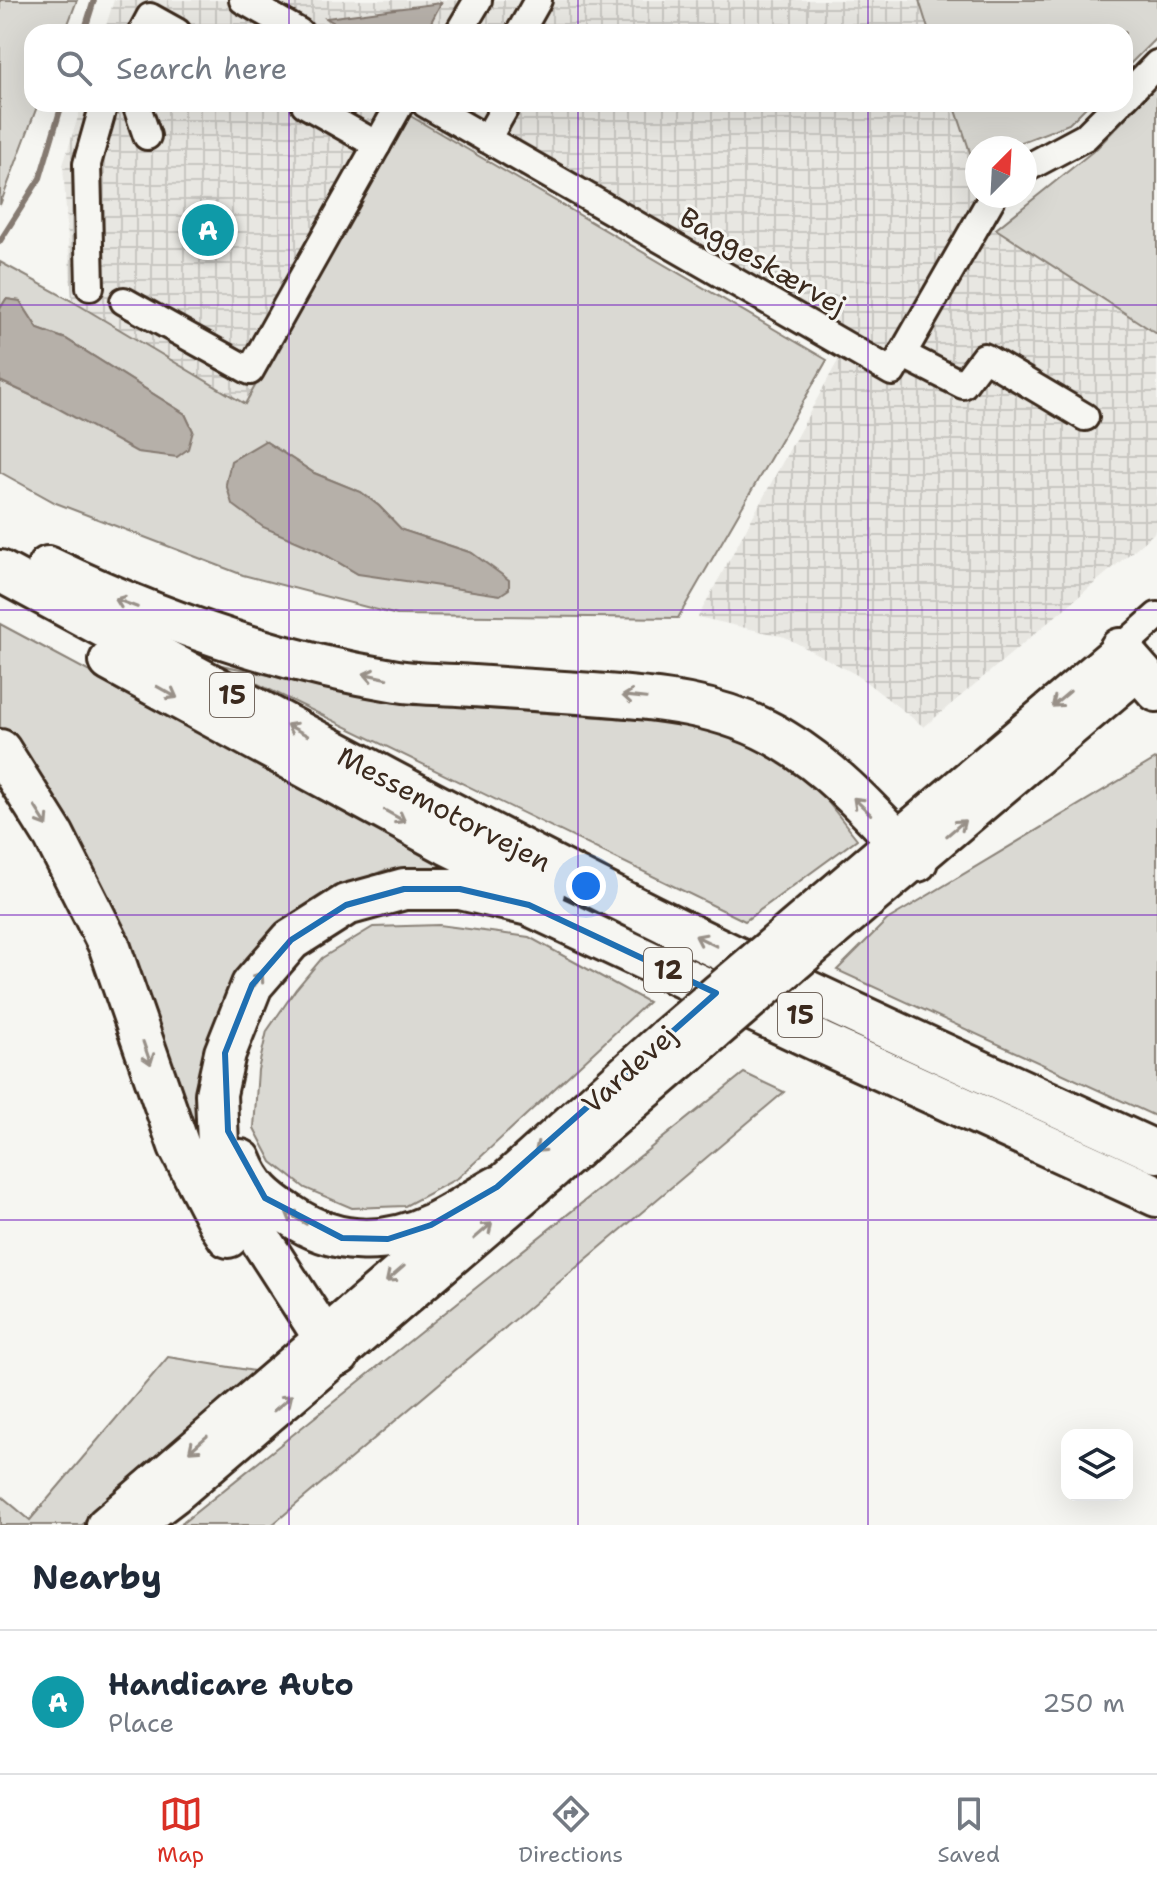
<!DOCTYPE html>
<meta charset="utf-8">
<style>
body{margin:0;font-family:"Shantell Sans",sans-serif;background:#f6f6f7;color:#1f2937}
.controls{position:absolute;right:24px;bottom:24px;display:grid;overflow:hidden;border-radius:16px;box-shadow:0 8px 32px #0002}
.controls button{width:72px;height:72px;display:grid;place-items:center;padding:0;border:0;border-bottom:2px solid #e0e1e3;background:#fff;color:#1f2937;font:40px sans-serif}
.compass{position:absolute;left:965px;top:136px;width:72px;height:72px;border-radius:50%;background:#fff;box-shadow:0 8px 32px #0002;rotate:24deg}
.you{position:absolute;left:586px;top:886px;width:28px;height:28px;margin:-20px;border:6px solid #fff;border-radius:50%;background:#1a73e8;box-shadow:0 0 0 12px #1a73e833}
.badge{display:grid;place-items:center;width:52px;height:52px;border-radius:50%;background:#d93025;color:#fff;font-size:26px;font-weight:700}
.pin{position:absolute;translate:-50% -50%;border:4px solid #fff;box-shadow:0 2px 8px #0006}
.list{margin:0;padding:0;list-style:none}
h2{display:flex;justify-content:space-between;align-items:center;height:104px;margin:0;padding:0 32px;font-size:34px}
h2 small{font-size:26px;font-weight:400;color:#747a83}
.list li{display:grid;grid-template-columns:52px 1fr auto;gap:24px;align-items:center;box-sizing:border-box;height:144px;padding:0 32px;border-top:2px solid #e0e1e3}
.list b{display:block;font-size:30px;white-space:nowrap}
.list p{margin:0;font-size:26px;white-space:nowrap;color:#747a83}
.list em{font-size:26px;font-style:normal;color:#747a83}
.icon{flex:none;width:44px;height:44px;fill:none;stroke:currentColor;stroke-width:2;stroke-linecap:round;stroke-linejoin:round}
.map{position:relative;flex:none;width:1157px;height:1525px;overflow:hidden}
.search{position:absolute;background:#fff;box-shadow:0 8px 32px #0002;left:24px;right:24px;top:24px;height:88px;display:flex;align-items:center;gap:20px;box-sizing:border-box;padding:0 28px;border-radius:24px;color:#747a83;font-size:30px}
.sheet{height:248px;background:#fff}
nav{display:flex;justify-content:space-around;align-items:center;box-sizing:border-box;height:112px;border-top:2px solid #e0e1e3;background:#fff;font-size:22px;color:#747a83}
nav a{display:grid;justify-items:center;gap:4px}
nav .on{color:#d93025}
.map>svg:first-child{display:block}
.industrial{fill:url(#industrial-grid)}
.green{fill:#dad9d3;stroke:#8a8278;stroke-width:2;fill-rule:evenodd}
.water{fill:#b6b0a9;stroke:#857a71;stroke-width:2}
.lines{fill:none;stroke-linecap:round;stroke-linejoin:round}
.stream{stroke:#857a71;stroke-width:6}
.minor-casing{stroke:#3b2a1e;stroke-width:32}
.major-casing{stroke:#3b2a1e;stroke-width:40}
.highway-casing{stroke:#3b2a1e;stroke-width:46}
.minor{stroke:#f6f6f2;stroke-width:26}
.major{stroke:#f6f6f2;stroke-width:34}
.highway{stroke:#f6f6f2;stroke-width:40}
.major-bridge-casing{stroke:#3b2a1e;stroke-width:40;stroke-linecap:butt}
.major-bridge{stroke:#f6f6f2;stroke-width:34}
.oneway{stroke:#989088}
.marked{fill:none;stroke:#1f6fb2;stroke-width:6;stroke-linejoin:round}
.grid{fill:none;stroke:#7b2cbf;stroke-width:2;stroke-opacity:0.55}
.labels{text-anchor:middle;stroke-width:6;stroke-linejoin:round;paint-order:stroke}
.shield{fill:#f6f6f2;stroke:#73675e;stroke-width:2}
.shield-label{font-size:26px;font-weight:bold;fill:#3b2a1e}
.street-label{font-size:28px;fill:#3b2a1e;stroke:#f6f6f2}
</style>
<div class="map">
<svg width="1157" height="1525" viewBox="0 0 1157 1525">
<defs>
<pattern id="industrial-grid" width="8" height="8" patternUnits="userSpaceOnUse" patternTransform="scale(2)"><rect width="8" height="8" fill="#e8e7e2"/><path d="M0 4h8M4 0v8" fill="none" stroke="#c8c6c1"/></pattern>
</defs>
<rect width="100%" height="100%" fill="#f6f6f2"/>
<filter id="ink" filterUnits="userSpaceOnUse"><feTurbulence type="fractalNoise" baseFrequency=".0125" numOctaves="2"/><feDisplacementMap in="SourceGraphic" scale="16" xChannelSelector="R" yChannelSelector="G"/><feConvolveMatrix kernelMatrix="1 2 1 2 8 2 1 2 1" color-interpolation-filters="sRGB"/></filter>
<g filter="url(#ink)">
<g class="industrial">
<path d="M114,0H919L929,32H104Z"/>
<path d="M82,104H954L977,173V196H985L996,229L1157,334V528L1153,534L924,727L857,675L785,637L698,617L840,357L407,114L245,404L72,301L63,165Z"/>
</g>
<g class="green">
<path d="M0,0H77L65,32H32V104H38L0,205Z"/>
<path d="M919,0H1157V37L1125,69V32H929Z"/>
<path d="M1157,85V334L996,229L1097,148Z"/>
<path d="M954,104H1089L1069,124L1019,143L1015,148H977V173Z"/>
<path d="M407,114L827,360L678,618L397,615L243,575L56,503L0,472V381L52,405L193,431L185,414L66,339L38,329L20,301L6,299L0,309V262L72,301L245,404ZM265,441L314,473L361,492L379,506L402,530L472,553L358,574L319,551Z"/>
<path d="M0,624L455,867L385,870L331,892L277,925L237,974L210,1035L203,1084L215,1184L9,738L0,727Z"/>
<path d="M217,664L393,702L696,724L751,742L812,782L857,839L745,921Z"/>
<path d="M1157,758V1117L837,970L887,920Z"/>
<path d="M439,925L529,937L648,1002L458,1178L405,1206L352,1208L305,1188L272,1162L254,1128L258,1070L267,1031L296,989L322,958L373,927Z"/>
<path d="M744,1073L784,1092L272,1525H180Z"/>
<path d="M168,1357L260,1372L82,1525H0V1495L30,1520Z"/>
</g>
<g class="water">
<path d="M441,3L426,32H350L326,18Z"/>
<path d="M6,299L20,301L38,329L66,339L185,414L193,431L188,449L177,457L137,452L52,405L0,381V309Z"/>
<path d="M265,441L314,473L361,492L379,506L402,530L472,553L509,580V589L500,595L358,574L319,551L263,527L232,504L226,484L231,461Z"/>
</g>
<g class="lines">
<g class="stream">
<path d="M84,32L94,0"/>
<path d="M0,241L40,178L62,104"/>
</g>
<g class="minor-casing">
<g id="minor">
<path d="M243,0L299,32"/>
<path d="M142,32L150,17L177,32"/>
<path d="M459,32L478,0"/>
<path d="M520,32L538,0"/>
<path d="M1125,97L1157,64"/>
<path d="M136,104L147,136"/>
<path d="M305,104L377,145"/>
<path d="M426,104L892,372L993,196"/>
<path d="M487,139L507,104"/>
<path d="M1025,169L1085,137L1118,104"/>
<path d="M90,287L87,164L104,104"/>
<path d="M124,301L250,371L400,104"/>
<path d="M902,354L963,385L984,357L1085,417"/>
<path d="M1120,649L1157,616"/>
</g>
</g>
<g class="major-casing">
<g id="major">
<path d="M807,915L1120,649"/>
<path d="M832,932L1140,671"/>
<path d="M104,1525L497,1187L665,1036"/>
<path d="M137,1525L175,1496L321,1371L689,1055"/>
</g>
</g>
<g class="highway-casing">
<g id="highway">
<path d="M48,567C160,621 274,661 397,681C417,684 438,684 458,685C498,688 538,690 579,693C649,698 721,702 783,740C834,770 876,818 917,861"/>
<path id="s1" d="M0,571C216,687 431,805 650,915C817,998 988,1074 1157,1152"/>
<path d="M1120,649L1157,691"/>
<path d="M110,661L447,844L544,892"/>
<path d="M0,750L54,836L109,945L179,1146L220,1225L228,1237"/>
<path d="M241,1160C252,1188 266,1199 290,1215C334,1245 383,1247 432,1224C454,1214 475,1199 497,1187"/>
<path d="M339,1355L323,1336L259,1237L230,1188L218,1145L216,1094L225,1053L252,985L291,940L346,905L404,889H460L529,905L822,1043L1157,1196"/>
</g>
</g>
<use href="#minor" class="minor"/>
<use href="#major" class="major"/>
<use href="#highway" class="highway"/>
<g class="major-bridge-casing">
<g id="major-bridge">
<path d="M665,1036L807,915"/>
<path d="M689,1055L832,932"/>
</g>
</g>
<use href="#major-bridge" class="major-bridge"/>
</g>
<defs><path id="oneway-shaft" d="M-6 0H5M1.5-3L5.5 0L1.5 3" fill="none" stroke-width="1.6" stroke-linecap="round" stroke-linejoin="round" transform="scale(2)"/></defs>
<g class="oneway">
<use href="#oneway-shaft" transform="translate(126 603) rotate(-159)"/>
<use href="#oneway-shaft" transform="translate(375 676) rotate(-168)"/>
<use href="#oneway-shaft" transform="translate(167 692) rotate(29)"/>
<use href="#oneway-shaft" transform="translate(634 697) rotate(-174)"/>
<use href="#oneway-shaft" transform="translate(1061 699) rotate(140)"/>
<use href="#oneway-shaft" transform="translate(297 730) rotate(-152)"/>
<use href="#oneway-shaft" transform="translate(862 806) rotate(-136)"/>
<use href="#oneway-shaft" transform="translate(41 816) rotate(58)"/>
<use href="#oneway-shaft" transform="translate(395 816) rotate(29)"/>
<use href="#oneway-shaft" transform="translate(956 828) rotate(-40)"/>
<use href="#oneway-shaft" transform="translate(706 941) rotate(-154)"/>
<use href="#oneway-shaft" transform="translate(256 982) rotate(-56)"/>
<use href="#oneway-shaft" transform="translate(147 1053) rotate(71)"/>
<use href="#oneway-shaft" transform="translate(544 1144) rotate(138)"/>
<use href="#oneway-shaft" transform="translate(296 1218) rotate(-149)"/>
<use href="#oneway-shaft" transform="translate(483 1231) rotate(-41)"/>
<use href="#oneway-shaft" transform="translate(395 1274) rotate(139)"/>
<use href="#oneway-shaft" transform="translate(283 1403) rotate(-40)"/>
<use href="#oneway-shaft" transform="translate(198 1444) rotate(139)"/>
</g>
</g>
<path class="marked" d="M404,889H460L529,905L716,993L497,1187L431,1225L388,1239L342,1238L265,1198L228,1131L225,1053L252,985L291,940L346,905Z"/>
<path class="grid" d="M289,0V32M578,0V32M868,0V32M289,104V1525M578,104V1525M868,104V1525M0,305H1157M0,610H1157M0,915H1157M0,1220H1157"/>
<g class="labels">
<g class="shield">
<rect x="210" y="673" width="44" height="44" rx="6"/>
<rect x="644" y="948" width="48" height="44" rx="6"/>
<rect x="778" y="993" width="44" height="44" rx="6"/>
</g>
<g class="shield-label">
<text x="232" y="704">15</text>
<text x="668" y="979">12</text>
<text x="800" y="1024">15</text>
</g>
<g class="street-label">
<text transform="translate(763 261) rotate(30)" y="10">Baggeskærvej</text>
<text dy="10" stroke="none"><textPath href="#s1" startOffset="504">Messemotorvejen</textPath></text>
<text transform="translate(629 1069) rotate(-42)" y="10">Vardevej</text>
</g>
</g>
</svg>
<div class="controls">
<button><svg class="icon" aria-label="layers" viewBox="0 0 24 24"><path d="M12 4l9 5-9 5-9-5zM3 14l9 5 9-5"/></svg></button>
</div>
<svg class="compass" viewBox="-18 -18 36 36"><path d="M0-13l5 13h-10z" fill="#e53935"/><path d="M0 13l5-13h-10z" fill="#747a83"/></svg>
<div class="you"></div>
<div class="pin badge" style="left:208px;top:230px;background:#0f9aa8">A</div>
<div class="search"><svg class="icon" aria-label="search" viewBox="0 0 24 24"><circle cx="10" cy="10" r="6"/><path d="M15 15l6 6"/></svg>Search here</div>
</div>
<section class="sheet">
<h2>Nearby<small></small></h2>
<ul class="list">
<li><span class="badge" style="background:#0f9aa8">A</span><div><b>Handicare Auto</b><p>Place</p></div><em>250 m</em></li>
</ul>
</section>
<nav>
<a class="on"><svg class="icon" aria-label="map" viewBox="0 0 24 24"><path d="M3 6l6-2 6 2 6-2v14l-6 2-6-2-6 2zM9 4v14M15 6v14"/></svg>Map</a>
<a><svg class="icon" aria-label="directions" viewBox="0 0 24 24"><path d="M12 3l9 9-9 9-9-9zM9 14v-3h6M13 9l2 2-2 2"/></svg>Directions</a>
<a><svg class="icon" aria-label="saved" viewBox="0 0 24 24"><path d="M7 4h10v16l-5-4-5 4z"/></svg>Saved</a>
</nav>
